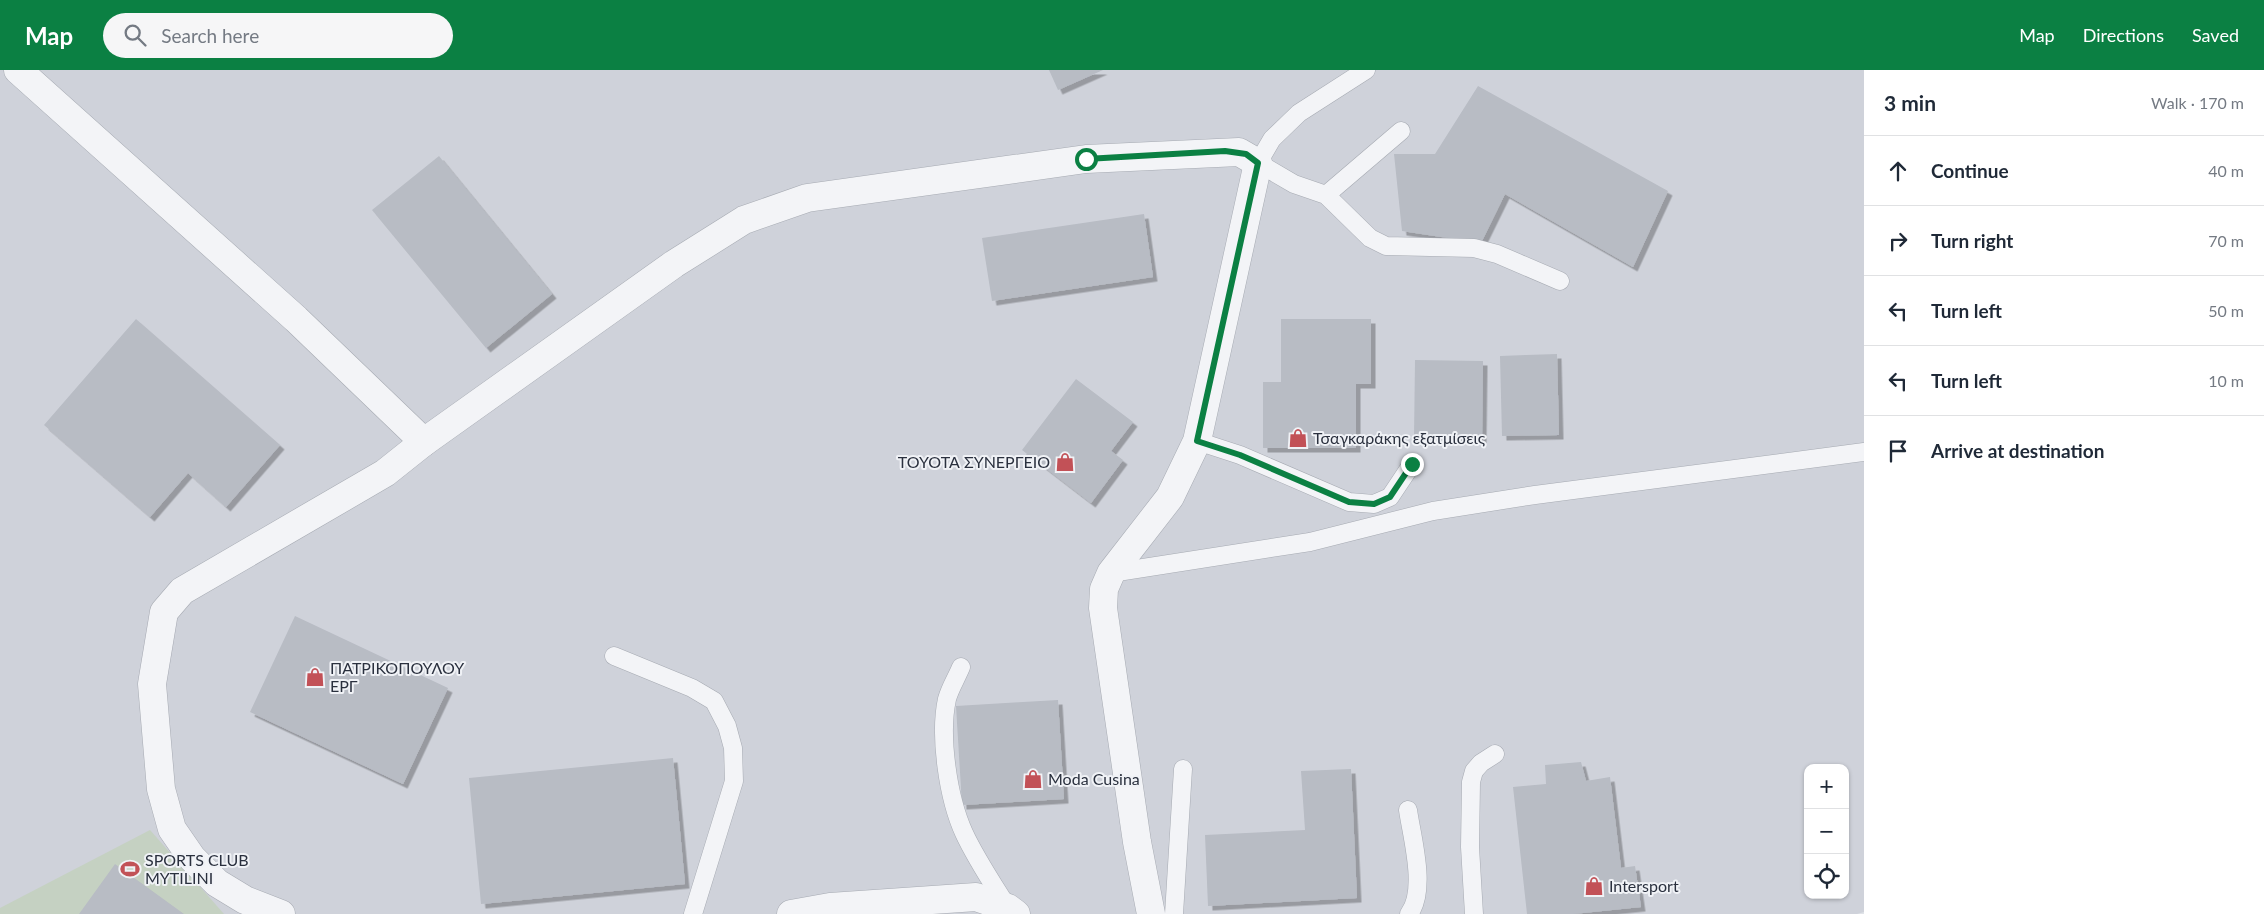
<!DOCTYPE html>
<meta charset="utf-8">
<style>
body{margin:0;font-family:Lato,sans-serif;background:#f6f6f7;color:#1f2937}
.controls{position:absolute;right:15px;bottom:15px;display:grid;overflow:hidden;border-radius:10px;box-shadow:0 1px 4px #0004}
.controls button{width:45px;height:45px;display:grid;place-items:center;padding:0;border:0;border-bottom:1px solid #e0e1e3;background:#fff;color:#1f2937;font:25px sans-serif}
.stop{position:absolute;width:15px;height:15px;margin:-11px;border:4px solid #0b8043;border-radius:50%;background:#fff}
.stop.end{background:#0b8043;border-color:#fff;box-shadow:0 1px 5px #0008}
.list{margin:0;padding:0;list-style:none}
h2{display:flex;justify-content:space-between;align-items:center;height:65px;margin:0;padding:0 20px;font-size:21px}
h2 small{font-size:16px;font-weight:400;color:#747a83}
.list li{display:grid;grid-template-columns:32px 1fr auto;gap:15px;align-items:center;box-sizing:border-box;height:70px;padding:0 20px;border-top:1px solid #e0e1e3}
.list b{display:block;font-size:19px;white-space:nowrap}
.list em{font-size:16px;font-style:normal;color:#747a83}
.icon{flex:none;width:28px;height:28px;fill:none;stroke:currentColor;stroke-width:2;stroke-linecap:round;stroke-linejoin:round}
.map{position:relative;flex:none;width:1864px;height:844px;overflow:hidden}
header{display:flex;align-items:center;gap:30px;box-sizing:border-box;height:70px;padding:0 25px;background:#0b8043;color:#fff}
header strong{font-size:24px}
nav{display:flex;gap:28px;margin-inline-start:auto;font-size:18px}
.search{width:350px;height:45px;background:#f6f6f7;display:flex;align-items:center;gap:12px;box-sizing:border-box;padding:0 18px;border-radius:28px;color:#747a83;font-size:19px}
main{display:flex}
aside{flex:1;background:#fff}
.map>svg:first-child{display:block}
.built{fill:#cfd2da;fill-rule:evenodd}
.green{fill:#c5d1c2}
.building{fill:#b8bcc4;filter:url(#shadow)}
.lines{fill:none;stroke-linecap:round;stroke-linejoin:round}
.lane-casing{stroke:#a6aab2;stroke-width:19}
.street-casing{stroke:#a6aab2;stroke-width:29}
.lane{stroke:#f3f4f7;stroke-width:18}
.street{stroke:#f3f4f7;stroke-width:28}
.route{stroke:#0b8043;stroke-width:6}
.labels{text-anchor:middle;stroke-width:4;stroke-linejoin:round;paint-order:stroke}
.poi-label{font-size:16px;fill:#2a303e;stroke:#f0f2f6;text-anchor:start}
</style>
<header>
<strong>Map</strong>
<div class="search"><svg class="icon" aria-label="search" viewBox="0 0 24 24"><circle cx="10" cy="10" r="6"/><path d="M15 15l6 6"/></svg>Search here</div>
<nav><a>Map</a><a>Directions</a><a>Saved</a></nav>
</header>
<main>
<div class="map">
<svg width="1864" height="844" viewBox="0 0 1864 844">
<defs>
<filter id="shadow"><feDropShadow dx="4.5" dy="4.5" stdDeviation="0" flood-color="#0004"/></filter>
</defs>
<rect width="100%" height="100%" fill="#e0e3e8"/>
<path class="built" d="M0,0H1864V842L1857,844H0ZM1808,698H1845V825H1808Z"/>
<path class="green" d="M150,760L224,844H0V838Z"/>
<g class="building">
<path d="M1049,0H1103L1058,20Z"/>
<path d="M1478,16L1668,121L1633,197L1505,124L1481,173L1402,161L1394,84H1435Z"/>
<path d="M439,86L552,224L486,278L372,140Z"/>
<path d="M1144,144L1153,207L992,231L982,168Z"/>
<path d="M136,249L280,375L226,437L188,403L150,447L44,355Z"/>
<path d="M1281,249H1371V314H1356V378H1263V312H1281Z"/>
<path d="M1557,284L1559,365L1502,366L1500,286Z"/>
<path d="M1415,290L1483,291L1482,369L1414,368Z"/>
<path d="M1076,309L1133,352L1111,381L1123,390L1091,433L1022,380Z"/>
<path d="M295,546L448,618L403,714L250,642Z"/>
<path d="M1058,630L1064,729L962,735L956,636Z"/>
<path d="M673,688L685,814L481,834L469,708Z"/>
<path d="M1581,692L1586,711L1610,707L1621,798L1635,796L1641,837L1573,844H1527L1513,717L1546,714L1545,695Z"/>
<path d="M1351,699L1357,828L1208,836L1205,765L1305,760L1301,701Z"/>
<path d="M115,794L184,844H79Z"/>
</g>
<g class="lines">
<g class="lane-casing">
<g id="lane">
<path d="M1366,0L1299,43L1272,69L1258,93L1294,114L1326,125L1370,168L1386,176L1474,178L1497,184L1560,211"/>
<path d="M1326,125L1401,61"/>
<path d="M1197,371L1240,385L1349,432L1374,434L1390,427L1412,394"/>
<path d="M1111,503L1310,472L1433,441L1535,425L1864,382"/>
<path d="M614,586L692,618L714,631L727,656L733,678L734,711L693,844"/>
<path d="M961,597C957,607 950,618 947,629C939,666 948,728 964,763C976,789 993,814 1008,838"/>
<path d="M1408,740C1412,768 1427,820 1409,844"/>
<path d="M1174,844L1183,699"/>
<path d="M1474,844L1470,777L1471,712L1474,701L1481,693L1495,684"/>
</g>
</g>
<g class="street-casing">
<g id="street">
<path d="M18,0L296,249L424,372"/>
<path d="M281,844L245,830L217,813L192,788L172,759L161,719L152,614L164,542L182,521L385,403L424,372L674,194L744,150L807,128L1086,89L1239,82L1258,93L1197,371L1170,427L1111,503L1104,519L1103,538L1137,772L1151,844"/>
<path d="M791,844L830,837L976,827L1008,838L1016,844"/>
</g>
</g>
<use href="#lane" class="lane"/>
<use href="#street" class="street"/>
</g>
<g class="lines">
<path class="route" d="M1086,89L1225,81L1246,84L1258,93L1197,371L1240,385L1349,432L1374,434L1390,427L1412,394"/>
</g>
<defs>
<g id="shop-bare" transform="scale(1.5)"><path d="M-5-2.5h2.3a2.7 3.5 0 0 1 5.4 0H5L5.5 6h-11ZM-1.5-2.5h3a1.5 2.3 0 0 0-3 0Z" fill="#c25157" stroke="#f0f2f6" stroke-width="2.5" paint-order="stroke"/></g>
<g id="stadium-bare" transform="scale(1.5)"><path d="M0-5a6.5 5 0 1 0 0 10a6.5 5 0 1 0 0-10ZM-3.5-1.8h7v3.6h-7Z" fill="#c25157" stroke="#f0f2f6" stroke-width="2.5" paint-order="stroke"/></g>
</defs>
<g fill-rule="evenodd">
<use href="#shop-bare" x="1298" y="368"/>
<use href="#shop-bare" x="1065" y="392"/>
<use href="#shop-bare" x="315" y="607"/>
<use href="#shop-bare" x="1033" y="709"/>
<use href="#stadium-bare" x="130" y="799"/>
<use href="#shop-bare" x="1594" y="816"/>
</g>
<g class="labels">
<g class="poi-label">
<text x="1313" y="374">Τσαγκαράκης εξατμίσεις</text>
<text x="1050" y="398" text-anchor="end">ΤΟΥΟΤΑ ΣΥΝΕΡΓΕΙΟ</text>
<text x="330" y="604">ΠΑΤΡΙΚΟΠΟΥΛΟΥ<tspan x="330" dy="18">ΕΡΓ</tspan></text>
<text x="1048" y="715">Moda Cusina</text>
<text x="145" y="796">SPORTS CLUB<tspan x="145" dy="18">MYTILINI</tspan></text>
<text x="1609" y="822">Intersport</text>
</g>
</g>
</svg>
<div class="controls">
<button>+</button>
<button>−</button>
<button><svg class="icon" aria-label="locate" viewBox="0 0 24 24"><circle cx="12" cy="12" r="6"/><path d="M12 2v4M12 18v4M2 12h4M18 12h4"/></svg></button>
</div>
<div class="stop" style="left:1086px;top:89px"></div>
<div class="stop end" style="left:1412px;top:394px"></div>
</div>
<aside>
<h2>3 min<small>Walk · 170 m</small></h2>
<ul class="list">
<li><svg class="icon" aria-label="ahead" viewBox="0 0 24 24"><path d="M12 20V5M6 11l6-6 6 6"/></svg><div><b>Continue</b></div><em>40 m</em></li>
<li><svg class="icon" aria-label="right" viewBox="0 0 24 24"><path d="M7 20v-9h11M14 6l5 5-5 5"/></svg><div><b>Turn right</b></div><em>70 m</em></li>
<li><svg class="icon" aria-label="left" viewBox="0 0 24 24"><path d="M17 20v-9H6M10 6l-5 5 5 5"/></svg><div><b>Turn left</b></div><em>50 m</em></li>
<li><svg class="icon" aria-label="left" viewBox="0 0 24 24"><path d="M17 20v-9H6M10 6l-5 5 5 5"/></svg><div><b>Turn left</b></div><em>10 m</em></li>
<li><svg class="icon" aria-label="arrive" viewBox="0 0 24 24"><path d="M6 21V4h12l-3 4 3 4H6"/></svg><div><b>Arrive at destination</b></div></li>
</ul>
</aside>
</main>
